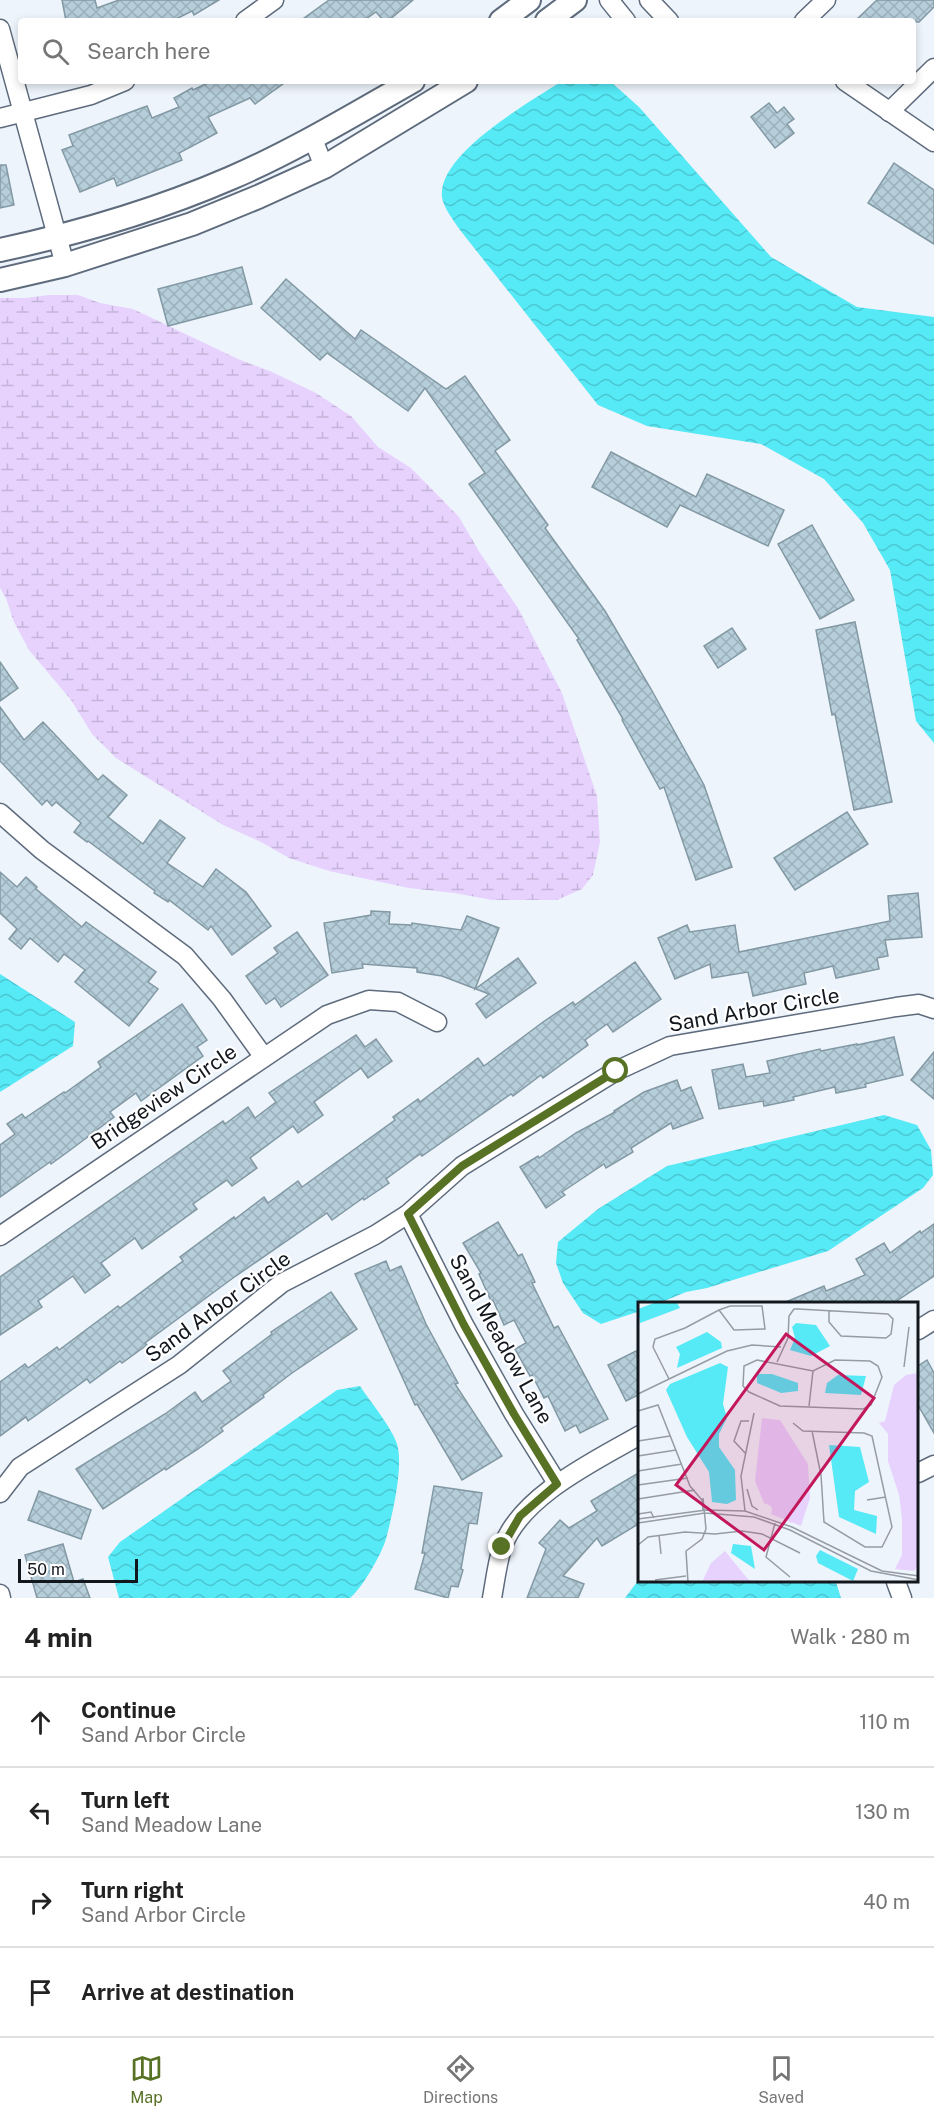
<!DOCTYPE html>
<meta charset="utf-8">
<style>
body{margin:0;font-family:"Public Sans",sans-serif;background:#f2f2f2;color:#222}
.scale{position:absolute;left:18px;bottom:15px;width:120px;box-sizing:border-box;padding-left:6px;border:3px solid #12171e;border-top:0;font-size:16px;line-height:21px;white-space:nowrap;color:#12171e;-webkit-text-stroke:4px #fff;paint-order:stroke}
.stop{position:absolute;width:18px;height:18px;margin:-14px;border:4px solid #587225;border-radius:50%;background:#fff}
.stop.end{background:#587225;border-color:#fff;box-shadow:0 2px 6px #0008}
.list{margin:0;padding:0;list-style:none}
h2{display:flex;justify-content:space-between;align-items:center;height:78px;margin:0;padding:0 24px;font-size:26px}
h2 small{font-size:20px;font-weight:400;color:#767676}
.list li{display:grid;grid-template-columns:39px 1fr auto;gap:18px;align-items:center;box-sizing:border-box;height:90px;padding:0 24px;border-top:2px solid #e0e0e0}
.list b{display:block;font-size:22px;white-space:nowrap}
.list p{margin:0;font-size:20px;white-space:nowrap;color:#767676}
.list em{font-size:20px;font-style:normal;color:#767676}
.icon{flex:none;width:33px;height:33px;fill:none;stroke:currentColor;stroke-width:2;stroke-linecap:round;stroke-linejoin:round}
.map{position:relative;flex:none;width:934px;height:1598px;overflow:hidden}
.search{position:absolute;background:#fff;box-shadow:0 3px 9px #0003;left:18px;right:18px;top:18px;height:66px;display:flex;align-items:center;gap:15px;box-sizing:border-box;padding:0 21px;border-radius:6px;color:#767676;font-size:22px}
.sheet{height:438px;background:#fff}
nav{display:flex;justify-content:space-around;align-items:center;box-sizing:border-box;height:84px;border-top:2px solid #e0e0e0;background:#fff;font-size:16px;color:#767676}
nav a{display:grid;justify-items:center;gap:3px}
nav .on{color:#587225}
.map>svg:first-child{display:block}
.wetland{fill:url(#wetland-marsh)}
.water{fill:url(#water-waves)}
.building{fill:url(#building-cross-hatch);stroke:#8299a4;stroke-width:1.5}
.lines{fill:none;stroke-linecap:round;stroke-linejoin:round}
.minor-casing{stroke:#5e6b7c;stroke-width:21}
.tertiary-casing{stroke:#5e6b7c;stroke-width:26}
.minor{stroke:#fff;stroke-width:18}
.tertiary{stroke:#fff;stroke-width:22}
.route{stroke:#587225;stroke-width:8}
.labels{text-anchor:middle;stroke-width:4.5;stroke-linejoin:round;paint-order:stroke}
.street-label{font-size:21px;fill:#12171e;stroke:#fff}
.inset-road{fill:none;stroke:#969ca3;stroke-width:1.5}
.view{fill:#c2185b;fill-opacity:0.15;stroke:#c2185b;stroke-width:3}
.inset-edge{fill:none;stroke:#12171e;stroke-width:3}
</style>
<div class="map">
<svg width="934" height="1598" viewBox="0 0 934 1598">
<defs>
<pattern id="wetland-marsh" width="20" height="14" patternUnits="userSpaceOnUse" patternTransform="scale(1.5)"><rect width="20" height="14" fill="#e7d2fe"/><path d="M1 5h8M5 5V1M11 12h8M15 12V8" fill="none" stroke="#c5b4d9"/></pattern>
<pattern id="water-waves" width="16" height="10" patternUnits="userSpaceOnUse" patternTransform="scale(1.5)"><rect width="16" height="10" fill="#56e9f6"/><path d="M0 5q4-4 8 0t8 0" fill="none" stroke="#4ac7d2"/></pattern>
<pattern id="building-cross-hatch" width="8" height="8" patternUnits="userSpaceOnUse" patternTransform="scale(1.5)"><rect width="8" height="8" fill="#b6ceda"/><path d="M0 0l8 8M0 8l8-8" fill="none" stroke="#9bb0bb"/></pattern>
</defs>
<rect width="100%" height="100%" fill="#eef4fc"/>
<path class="wetland" d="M49,295H78L100,303L133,309L238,359L272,372L316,393L351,416L378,447L411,468L459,517L480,553L518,608L562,693L597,796L600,842L593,875L582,889L557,900H492L454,893L409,888L329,871L289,858L261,842L223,825L116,758L92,734L71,700L29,650L13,620L6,598L0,588V298H26Z"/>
<g class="water">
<path d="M562,81H610L639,107L771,257L857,307L934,317V743L916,721L890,570L863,523L824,479L761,444L647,426L598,405L460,230C454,221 443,207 442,197C437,154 530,102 562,81Z"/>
<path d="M0,974L75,1022L73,1046L0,1092Z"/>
<path d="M884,1115L917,1125L931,1150L933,1175L923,1188L828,1251L707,1288L686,1292L657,1304H640V1311L601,1324L583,1313L563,1283L556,1263L558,1242L598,1209L667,1166Z"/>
<path d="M360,1386C371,1403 391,1426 397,1444C404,1467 392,1516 386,1539C381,1555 363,1587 350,1598H119L108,1557L120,1542L337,1390Z"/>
<path d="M640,1578V1582H836L841,1598H625Z"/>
</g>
<g class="building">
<path d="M62,0H95L97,8L119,0H219L194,15L192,11L172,21H66Z"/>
<path d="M329,0H413L388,21H384L376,12L363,21H300Z"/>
<path d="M877,0H934V7L919,22L855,21Z"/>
<path d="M212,81H287L255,104L250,98L208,117L217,133L179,153L182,160L117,186L114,178L80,192L62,150L73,146L69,135L147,106L152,118L179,107L174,98L192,88L193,90Z"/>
<path d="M769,103L777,113L784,107L794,119L787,124L794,133L775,148L751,117Z"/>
<path d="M894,163L934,190V244L868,203Z"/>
<path d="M0,165H6L14,205L0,208Z"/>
<path d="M242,267L252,304L168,326L158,289Z"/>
<path d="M286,279L355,339L361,330L446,389L465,376L510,440L495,451L548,525L545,528L605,611L651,689L704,785L732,867L696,880L664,787L660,789L622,720L623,719L577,640L579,639L469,484L485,473L425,388L408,411L327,353L320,360L261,308Z"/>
<path d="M611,452L696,497L707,474L784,510L768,546L680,505L667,527L592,487Z"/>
<path d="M812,525L854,600L820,619L778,544Z"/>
<path d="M855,622L892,802L854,810L835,714L832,715L816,630Z"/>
<path d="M732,628L746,649L718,668L704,646Z"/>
<path d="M0,662L18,688L0,701Z"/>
<path d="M0,707L24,740L43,722L98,780L103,775L127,795L108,817L143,844L160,820L185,838L167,863L203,887L216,869L246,892L271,926L232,955L211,926L208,930L169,900L168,902L154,893L155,891L88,841L87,842L74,832L81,823L56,802L52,806L47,800L42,805L0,761Z"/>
<path d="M847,812L868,844L795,890L774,858Z"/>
<path d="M0,872L17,887L26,877L37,887L36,889L82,927L86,922L156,972L148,982L158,989L129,1026L75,982L85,970L64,954L58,962L30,938L21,949L9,939L17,929L0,913Z"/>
<path d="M918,893L922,937L885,940L888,956L877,958L879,969L836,978L833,966L817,970L804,973L806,984L753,996L748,972L712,978L710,964L675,979L658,938L687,925L690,932L735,925L739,952L890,921L888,896Z"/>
<path d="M371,911L390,912L389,924L412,925V923L461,930L467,916L499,928L475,989L518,958L536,983L486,1018L476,1004L489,994L442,976L417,972V968L362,964L363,968L332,973L324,923L371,915Z"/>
<path d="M297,932L328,975L281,1007L275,998L266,1004L246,976L278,953L274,948Z"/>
<path d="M635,962L661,999L613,1032L607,1024L585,1040L588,1045L543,1078L541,1075L513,1096L511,1094L422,1156L420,1154L386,1179L389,1183L364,1200L363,1198L332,1220L327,1213L233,1278L145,1343L147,1345L122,1363L120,1361L90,1383L87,1379L28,1421L26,1417L0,1436V1382L25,1364L28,1368L57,1347L59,1350L118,1306L120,1308L183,1261L180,1257L234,1217L235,1219L264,1197L268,1203L298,1181L302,1187L395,1120L393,1117L418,1099L420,1102L478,1058L484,1066L543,1022L573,1002L575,1005Z"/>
<path d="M182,1004L207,1040L197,1047L203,1056L141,1101L136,1093L110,1112L114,1117L69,1151L51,1164L50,1162L0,1197V1145L15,1134L7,1124L22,1114L25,1118L64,1092L65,1093L101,1067L98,1062Z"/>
<path d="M356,1035L365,1047L376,1039L392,1061L368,1078L361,1068L314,1102L323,1115L298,1133L293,1126L250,1158L257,1168L232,1186L227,1180L193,1204L197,1209L142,1249L135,1238L101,1263L110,1275L85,1293L73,1276L38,1301L42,1307L0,1335V1277L223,1121L225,1124L248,1107L255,1118L276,1102L269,1093Z"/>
<path d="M894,1037L903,1075L865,1084L866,1087L836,1093L835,1087L793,1097L794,1100L764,1106L763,1101L719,1109L712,1070L743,1064L746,1077L770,1073L767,1061L820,1049L821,1051L857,1044V1045Z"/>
<path d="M934,1052V1099L911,1080Z"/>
<path d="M677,1080L681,1091L691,1087L703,1118L673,1129L671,1123L631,1148L633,1152L606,1168L604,1164L562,1192L565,1195L546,1208L520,1167L538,1156L539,1158L576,1133L615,1112L614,1111L644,1092Z"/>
<path d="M498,1222L518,1256L522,1254L535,1282L532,1283L554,1328L558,1326L608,1419L580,1433L576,1425L565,1431L548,1396L544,1398L532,1375L530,1376L515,1349L526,1343L514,1320L504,1325L493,1300L491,1301L479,1274L481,1273L463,1243Z"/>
<path d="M934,1224V1276L892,1304H781L824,1286L826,1291L865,1275L856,1259L884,1243L890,1253L920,1231L921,1233Z"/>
<path d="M386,1261L390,1271L401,1266L426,1324L458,1383L455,1384L502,1456L462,1480L417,1404L415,1405L355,1274Z"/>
<path d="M331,1292L357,1329L292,1373L263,1395L264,1397L221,1428L223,1431L198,1449L166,1470L165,1468L103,1509L76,1469L165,1414L195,1392L202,1402L231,1381L223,1371L272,1334L271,1332Z"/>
<path d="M636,1351L640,1358V1394L626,1401L608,1365Z"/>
<path d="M927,1360L934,1373V1433L918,1405V1366Z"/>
<path d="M640,1472V1523L602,1546L597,1538L563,1576L584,1584L578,1598H527L546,1549L539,1543L560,1520L569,1528L597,1511L591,1501Z"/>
<path d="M434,1486L482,1493L477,1524L469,1523L461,1569L463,1570L458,1587L451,1586L448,1598L415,1589L425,1553H422Z"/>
<path d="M39,1491L91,1510L81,1539L28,1520Z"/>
<path d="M63,1544L74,1582L83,1579L90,1598H37L25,1555Z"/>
</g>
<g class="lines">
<g class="minor-casing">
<g id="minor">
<path d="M609,0L626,21"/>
<path d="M649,0L669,21"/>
<path d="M245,21L274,0"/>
<path d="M804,21L826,0"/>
<path d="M0,29L65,265"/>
<path d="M845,81L934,142"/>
<path d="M889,112L934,68"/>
<path d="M0,118L91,95L125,81"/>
<path d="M313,139L324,167"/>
<path d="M0,813L42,850L185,956L222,999L263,1056"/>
<path d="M408,1214L464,1325L514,1414L557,1483"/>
<path d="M0,1236L327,1015L369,1000L398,1002L437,1022"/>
<path d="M918,1330L934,1320"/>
<path d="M918,1473L934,1465"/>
<path d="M0,1493L20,1467L179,1365L282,1283L375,1235L408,1214L462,1166L616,1071L670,1046L896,1007L919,1004L934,1009"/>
<path d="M896,1582L902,1598"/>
<path d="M0,1594L1,1598"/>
<path d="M492,1598C495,1582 497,1564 502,1548C520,1496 595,1461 640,1435"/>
</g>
</g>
<g class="tertiary-casing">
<g id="tertiary">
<path d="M501,21L529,0"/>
<path d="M547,21L575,0"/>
<path d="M0,250C79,233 157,210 231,178C294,151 353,115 413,81"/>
<path d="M0,280L65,265L192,224L258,197L324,167L466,81"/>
</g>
</g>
<use href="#minor" class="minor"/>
<use href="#tertiary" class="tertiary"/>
</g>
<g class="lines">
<path class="route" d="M502,1547L520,1516L557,1484L514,1414L464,1325L408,1214L462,1166L616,1071"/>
</g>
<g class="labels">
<g class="street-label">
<text transform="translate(754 1010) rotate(-10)" y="7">Sand Arbor Circle</text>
<text transform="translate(164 1097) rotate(-34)" y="7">Bridgeview Circle</text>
<text transform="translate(218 1307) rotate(-36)" y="7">Sand Arbor Circle</text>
<text transform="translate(501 1339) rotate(61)" y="7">Sand Meadow Lane</text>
</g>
</g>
<g transform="translate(638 1302)">
<rect width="280" height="280" fill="#eef4fc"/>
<path d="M280,71L281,263L276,269L257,267L264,253V202L250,159V132L241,121L247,119L256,83L268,73ZM124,116L142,118L170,162L172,196L163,224L133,212L135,205L126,201L117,179Z" fill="#e7d2fe"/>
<path d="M280,79V258L269,262L253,121L258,91ZM132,123L155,142L167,168L166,198L153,221L135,209L119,175L121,143ZM87,249L109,276L114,280H64L73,261Z" fill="#e7d2fe"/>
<path d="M16,1H39L42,6L2,21L0,7ZM158,21L178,23L192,44L173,54L152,48L157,36L154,25ZM69,30L83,40L84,46L39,66L42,52L38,45ZM82,61L90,65L85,102L89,116L81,132V145L97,168L98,198L89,202L74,200L71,170L49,135L28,88L32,82ZM119,72H134L160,81V89L143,91L119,81ZM200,73L228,74L223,93L187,91L189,81ZM191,143L222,145L231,180L217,189L216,208L239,214L238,232L201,215ZM95,242L113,244L117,267L93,251ZM182,248L220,267L215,279L180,261L178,254Z" fill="#56e9f6"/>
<path class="inset-road" d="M119,58L175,69L197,58L232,59L240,64L244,75L233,103L225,107L142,104L111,90L105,84L106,64ZM139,60L150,36L151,14L156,7H160L250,12L255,17L253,32L248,36L203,34L191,20V9M266,65L271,25M31,77L15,45L17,37L47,26L81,8L92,4H124L127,27L96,28L81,8M0,92L89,49L114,43L143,45M171,104L175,69M0,109L20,103L52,184L64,198L65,208M155,121L165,129L226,131L234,134L254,225L244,245H227L186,220L183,173L174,129M0,139L32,134M108,152L96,139L103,119H111M0,154L38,148M0,169L44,162M0,183L50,176M109,187L114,204L120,208M0,197L57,188M229,198L248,195M107,209L103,174L116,111M0,212L13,210L16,216M0,217L68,208L107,209L154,225L244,269L281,274M0,221L67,211L116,215L152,228L233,269L281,278M137,221L128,255L152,275M21,233L23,252M0,243L10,235L47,230L77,232L104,229L124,232L162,251M17,278L48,274M50,280L48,249L64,237L68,227L65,196"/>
<path class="view" d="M148,32L236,96L126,248L38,183Z"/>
<rect width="280" height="280" class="inset-edge"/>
</g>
</svg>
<div class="scale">50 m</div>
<div class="stop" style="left:616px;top:1071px"></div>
<div class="stop end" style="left:502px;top:1547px"></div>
<div class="search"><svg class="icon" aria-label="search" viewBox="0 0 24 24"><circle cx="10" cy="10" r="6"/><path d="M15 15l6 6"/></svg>Search here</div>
</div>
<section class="sheet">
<h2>4 min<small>Walk · 280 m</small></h2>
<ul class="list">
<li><svg class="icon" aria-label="ahead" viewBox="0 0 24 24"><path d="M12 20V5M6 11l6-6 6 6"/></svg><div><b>Continue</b><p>Sand Arbor Circle</p></div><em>110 m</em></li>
<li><svg class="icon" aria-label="left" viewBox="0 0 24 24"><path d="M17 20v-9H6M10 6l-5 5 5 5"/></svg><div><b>Turn left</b><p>Sand Meadow Lane</p></div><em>130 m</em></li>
<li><svg class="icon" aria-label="right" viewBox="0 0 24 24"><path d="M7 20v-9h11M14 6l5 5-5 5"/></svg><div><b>Turn right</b><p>Sand Arbor Circle</p></div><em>40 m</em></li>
<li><svg class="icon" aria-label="arrive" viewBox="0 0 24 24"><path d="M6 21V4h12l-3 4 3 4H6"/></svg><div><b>Arrive at destination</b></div></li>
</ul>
</section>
<nav>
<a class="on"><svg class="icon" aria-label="map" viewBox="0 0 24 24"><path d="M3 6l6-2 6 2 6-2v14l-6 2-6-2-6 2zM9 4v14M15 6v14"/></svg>Map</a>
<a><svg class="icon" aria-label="directions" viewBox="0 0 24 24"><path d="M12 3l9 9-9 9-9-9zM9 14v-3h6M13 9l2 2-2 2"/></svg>Directions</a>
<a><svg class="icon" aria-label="saved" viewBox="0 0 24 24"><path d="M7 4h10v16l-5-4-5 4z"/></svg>Saved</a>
</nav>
